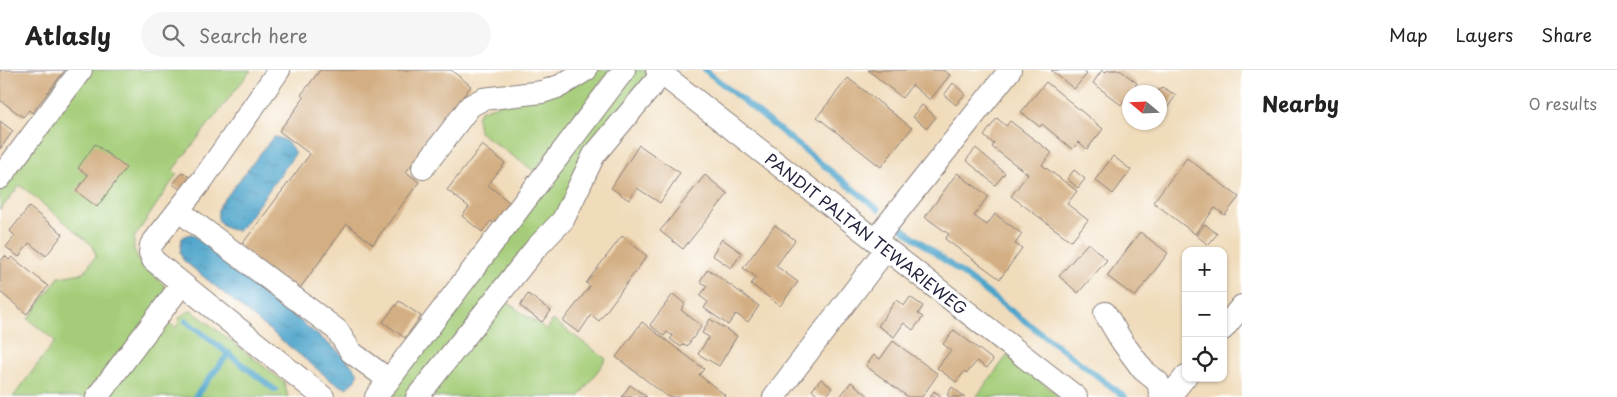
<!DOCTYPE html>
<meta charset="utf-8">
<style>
body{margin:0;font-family:"Playpen Sans",sans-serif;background:#f6f6f6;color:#222}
.controls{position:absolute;right:15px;bottom:15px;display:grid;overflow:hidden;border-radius:10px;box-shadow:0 1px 4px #0004}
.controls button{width:45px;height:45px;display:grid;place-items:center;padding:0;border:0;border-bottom:1px solid #e0e0e0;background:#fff;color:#222;font:25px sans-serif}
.compass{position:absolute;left:1122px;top:15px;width:45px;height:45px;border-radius:50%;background:#fff;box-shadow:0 1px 4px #0004;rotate:289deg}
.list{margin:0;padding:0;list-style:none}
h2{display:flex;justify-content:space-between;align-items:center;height:65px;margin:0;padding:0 20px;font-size:21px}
h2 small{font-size:16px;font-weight:400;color:#767676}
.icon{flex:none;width:28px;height:28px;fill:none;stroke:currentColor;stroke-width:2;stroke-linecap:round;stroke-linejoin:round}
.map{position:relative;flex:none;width:1242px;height:327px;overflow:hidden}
header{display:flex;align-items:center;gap:30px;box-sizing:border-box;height:70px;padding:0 25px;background:#fff;border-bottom:1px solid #e0e0e0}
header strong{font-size:24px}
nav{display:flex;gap:28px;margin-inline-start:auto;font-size:18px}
.search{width:350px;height:45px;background:#f6f6f6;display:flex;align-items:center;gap:12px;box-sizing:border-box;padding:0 18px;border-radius:28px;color:#767676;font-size:19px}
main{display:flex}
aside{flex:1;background:#fff}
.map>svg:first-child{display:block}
.green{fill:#a5cd79;stroke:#64785a}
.water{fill:url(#water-ripples);stroke:#386382}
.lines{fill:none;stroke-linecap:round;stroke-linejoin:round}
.stream{stroke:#4ea4ca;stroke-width:6}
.building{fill:#d3ae82}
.minor-casing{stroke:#897f7b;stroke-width:24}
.minor{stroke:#fff;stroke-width:22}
.labels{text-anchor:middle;stroke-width:4.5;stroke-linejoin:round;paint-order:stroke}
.street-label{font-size:16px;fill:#22223b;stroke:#fff}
</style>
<header>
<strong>Atlasly</strong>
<div class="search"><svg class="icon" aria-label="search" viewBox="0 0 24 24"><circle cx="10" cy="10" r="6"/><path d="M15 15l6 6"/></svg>Search here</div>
<nav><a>Map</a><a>Layers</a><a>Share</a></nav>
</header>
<main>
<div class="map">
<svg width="1242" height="327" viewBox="0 0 1242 327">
<defs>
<pattern id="water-ripples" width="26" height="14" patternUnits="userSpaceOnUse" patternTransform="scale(1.25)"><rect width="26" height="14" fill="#4ea4ca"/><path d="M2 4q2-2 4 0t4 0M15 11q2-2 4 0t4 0" fill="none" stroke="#4085a5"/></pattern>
</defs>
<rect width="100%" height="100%" fill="#fff"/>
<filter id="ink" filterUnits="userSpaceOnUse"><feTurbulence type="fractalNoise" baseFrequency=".02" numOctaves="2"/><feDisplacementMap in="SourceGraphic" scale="10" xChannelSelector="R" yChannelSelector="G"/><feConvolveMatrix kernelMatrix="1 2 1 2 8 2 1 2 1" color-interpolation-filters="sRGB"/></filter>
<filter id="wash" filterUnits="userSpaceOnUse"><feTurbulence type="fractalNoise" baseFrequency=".0096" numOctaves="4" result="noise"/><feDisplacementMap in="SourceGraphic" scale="20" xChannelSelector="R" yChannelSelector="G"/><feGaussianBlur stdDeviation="1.12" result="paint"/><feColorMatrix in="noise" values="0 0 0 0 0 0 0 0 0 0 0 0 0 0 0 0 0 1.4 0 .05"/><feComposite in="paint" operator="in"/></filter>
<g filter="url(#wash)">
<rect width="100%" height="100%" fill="#f0dcbb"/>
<g class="green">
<path d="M86,0H251L173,100L177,104L134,168V179L138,190L164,215L166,220L152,241L176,258L180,247L191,240L284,312L288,327H13L55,271L28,249L59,207L83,203L96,186L93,176L20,115L0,140V114Z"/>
<path d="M595,0H610L534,101L479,62L477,47L480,41Z"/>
<path d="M633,0H644L651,5L556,152L412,327H384Z"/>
<path d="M501,228L547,260L553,250L606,289L579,327H421Z"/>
<path d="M1007,286L1061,327H976Z"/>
</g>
<g class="water">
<path d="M273,67C283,67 291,74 295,84L243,156L239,160C222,161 213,150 220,135Z"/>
<path d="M192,164L345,287L358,303L356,310L346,318L333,312L183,190L180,182L182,168L187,165Z"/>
</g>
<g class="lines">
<g class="stream">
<path d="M705,0L878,139"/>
<path d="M902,158L1125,327"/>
<path d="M186,251L275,320"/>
<path d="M195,327L229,283"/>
</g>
</g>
<g id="blocks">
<g class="building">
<path d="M0,0H65L32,43L29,40L23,47L0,30Z"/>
<path d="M320,0H451L471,16L406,102L419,112L373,174L347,154L295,225L237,181L310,84L279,61L304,28L301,25Z"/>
<path d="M868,0H943L950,5L930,30L912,15L902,28Z"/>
<path d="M1051,0H1082L1087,4L1074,19Z"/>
<path d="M1102,0L1106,2L1108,0H1120L1137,13L1121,35L1093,13Z"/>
<path d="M848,8L912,58L881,97L817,47Z"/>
<path d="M1046,12L1103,59L1087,79L1079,72L1072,79L1042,54L1040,57L1021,42Z"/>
<path d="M953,13L965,24L956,35L944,25Z"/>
<path d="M1162,17L1176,25L1168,37L1160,32L1158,22Z"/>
<path d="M922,35L936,47L927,58L913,47Z"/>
<path d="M997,48L1006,56L1010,51L1052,83L1042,95L1077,121L1067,134L1088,150L1071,171L1011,126L1028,104L992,77L994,74L984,66Z"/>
<path d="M0,51L13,61L0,79Z"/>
<path d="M95,74L126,98L97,137L76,121L88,105L78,98Z"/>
<path d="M482,75L505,93L488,115L514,136L498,156L491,151L482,162L462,146L469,137L447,120Z"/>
<path d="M639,75L680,103L660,133L637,118L629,130L611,118Z"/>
<path d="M976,78L1005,103L995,115L966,90Z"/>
<path d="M1113,86L1131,100L1113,124L1095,110Z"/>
<path d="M1187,88L1239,127L1225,145L1215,138L1195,164L1153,132Z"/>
<path d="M1074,100L1085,109L1078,118L1067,109Z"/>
<path d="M183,102L196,112L186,124L173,114Z"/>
<path d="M957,103L988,126L974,146L987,155L995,144L1022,164L1015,174L1022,178L1000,209L945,169L949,164L925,147Z"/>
<path d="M705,105L728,124L683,179L660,161Z"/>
<path d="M29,137L63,164L46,186L29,173L19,187L6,177L15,166L10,161Z"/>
<path d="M1205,154L1217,164L1208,175L1196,165Z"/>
<path d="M775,155L795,170L776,196L798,212L780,236L751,214L756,207L743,198Z"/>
<path d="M1140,162L1168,183L1135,227L1107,206Z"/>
<path d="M622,166L647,186L599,251L591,245L579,263L563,251L590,216L586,213Z"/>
<path d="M722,169L742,183L731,198L712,185Z"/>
<path d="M1088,173L1107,190L1078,223L1059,206Z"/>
<path d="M5,186L9,190L12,187L48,216L27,244L0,222V192Z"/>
<path d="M708,199L759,236L748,252L736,244L728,255L704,238L708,232L700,226L707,216L700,211Z"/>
<path d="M528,224L551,241L542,252L520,236Z"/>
<path d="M673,224L685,234L681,240L702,256L687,276L684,274L681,277L670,269L673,266L667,262L664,266L650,255Z"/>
<path d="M910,227L923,236L918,244L923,247L913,260L904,253L894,267L878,256L896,230L904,236Z"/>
<path d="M399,231L421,246L405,268L383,252Z"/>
<path d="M710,249L737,266L719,296L698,284L709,267L702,263Z"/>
<path d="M642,252L704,299L699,305L725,325L723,327H668L616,287Z"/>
<path d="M954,260L993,290L987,298L977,291L967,303L965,301L956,312L937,298L951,280L943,274Z"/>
<path d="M893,271L938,304L922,327H908L866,296L874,285L880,289Z"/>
<path d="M821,309L832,318L826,327H821L812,320Z"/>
<path d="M851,312L870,327H840Z"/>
<path d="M630,315L647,327H622Z"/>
<path d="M952,317L965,327H949L947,325Z"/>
<path d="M934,321L942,327H930Z"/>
</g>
</g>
</g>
<g filter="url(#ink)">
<use href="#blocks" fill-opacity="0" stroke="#897f7b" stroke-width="1"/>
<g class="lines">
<g class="minor-casing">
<g id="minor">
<path d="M279,0L203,109L151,175L150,183L153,190L323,327"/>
<path d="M657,0L1076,327"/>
<path d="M423,98L470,36L483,29L542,22L560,16L586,0"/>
<path d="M0,108L81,0"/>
<path d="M179,141L337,260L351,282L389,310"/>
<path d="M875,170L1010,0"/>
<path d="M1105,243L1123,273L1143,300L1158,312L1161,327"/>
<path d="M1223,259L1242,236"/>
<path d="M97,327L182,214"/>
<path d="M376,327L624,0"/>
<path d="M417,327L536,178L563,150L594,85L662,4"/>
<path d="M774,327L886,179"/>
<path d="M1169,327L1186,306"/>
</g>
</g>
<use href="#minor" class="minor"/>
</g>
</g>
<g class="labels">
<g class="street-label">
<text transform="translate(866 164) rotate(38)" y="6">PANDIT PALTAN TEWARIEWEG</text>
</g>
</g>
</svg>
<div class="controls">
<button>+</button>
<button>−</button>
<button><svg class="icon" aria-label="locate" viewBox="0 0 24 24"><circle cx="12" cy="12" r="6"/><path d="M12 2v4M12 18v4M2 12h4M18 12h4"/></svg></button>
</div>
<svg class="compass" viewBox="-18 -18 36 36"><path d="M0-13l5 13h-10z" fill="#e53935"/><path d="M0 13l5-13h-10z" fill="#767676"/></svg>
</div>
<aside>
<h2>Nearby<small>0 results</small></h2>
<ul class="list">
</ul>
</aside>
</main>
